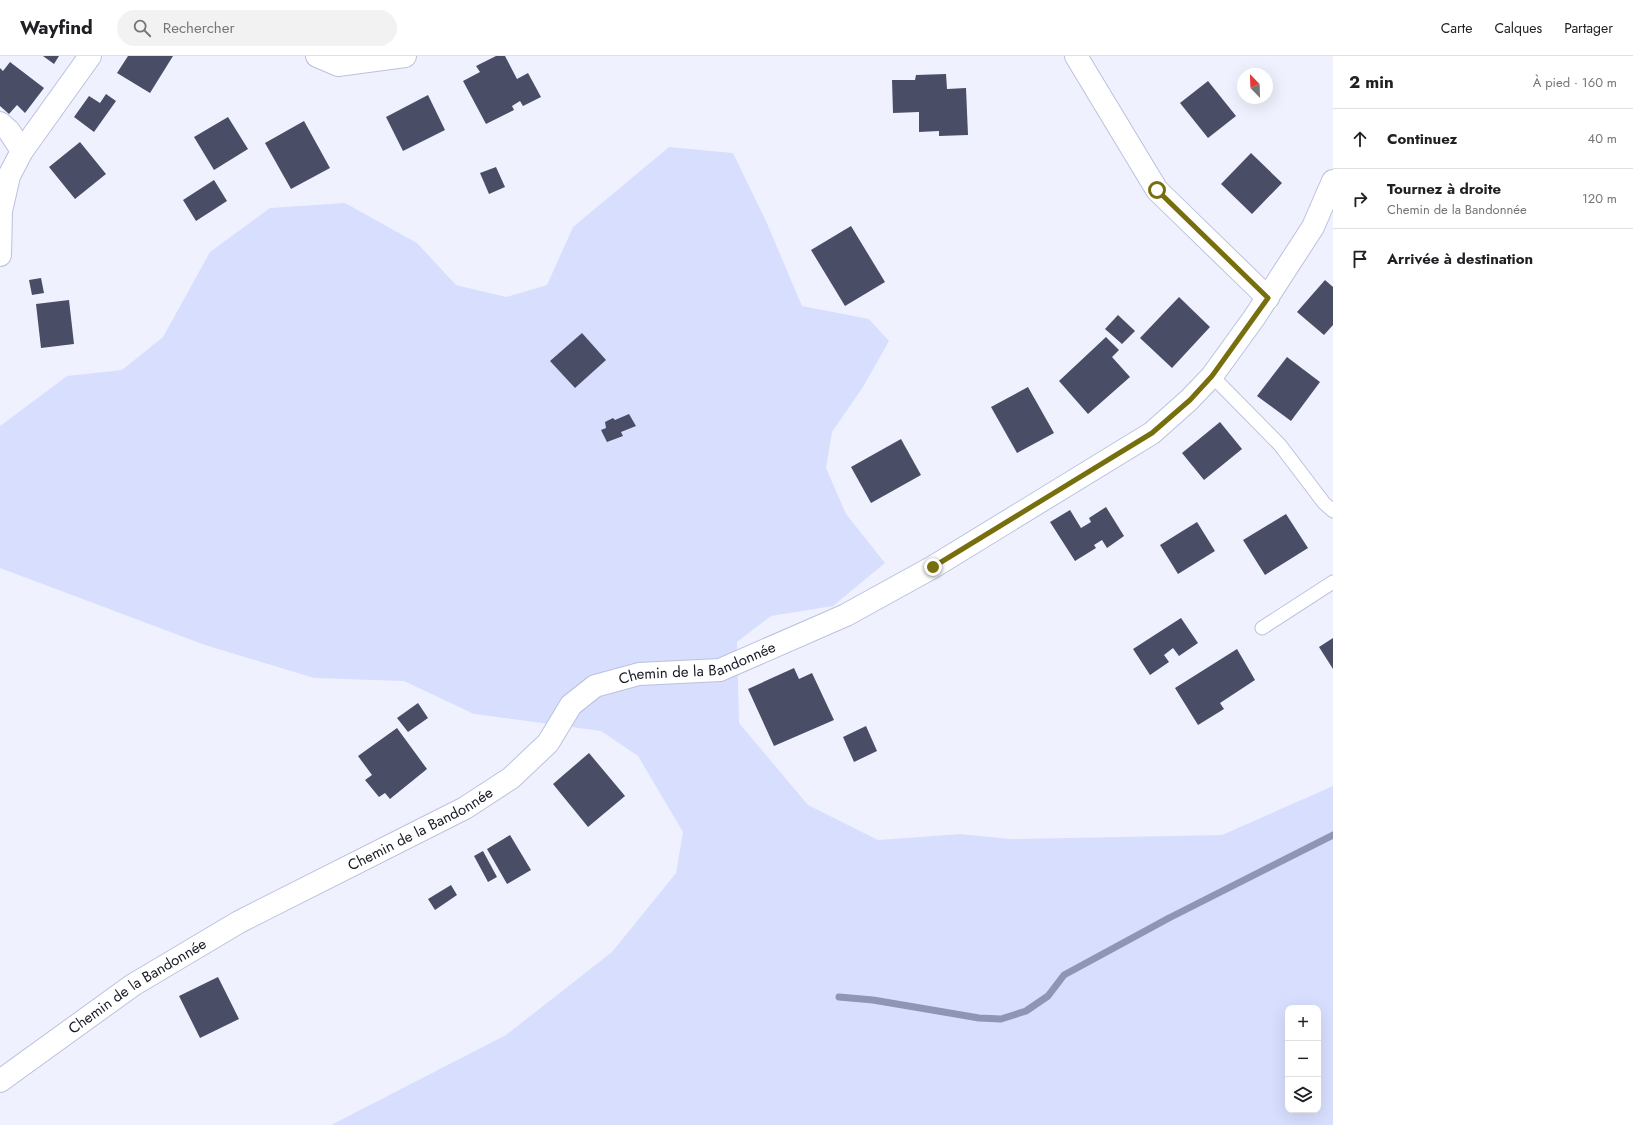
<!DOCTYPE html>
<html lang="fr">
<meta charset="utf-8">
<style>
body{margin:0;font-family:Jost,sans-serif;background:#f2f2f2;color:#202124}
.controls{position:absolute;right:12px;bottom:12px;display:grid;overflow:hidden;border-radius:8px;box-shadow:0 4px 16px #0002}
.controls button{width:36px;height:36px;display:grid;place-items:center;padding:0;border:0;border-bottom:1px solid #e0e0e0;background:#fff;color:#202124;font:20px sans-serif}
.compass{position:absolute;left:1237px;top:12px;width:36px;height:36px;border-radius:50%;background:#fff;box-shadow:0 4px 16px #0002;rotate:337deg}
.stop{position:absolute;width:12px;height:12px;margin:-9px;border:3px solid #776f0e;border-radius:50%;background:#fff}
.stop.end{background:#776f0e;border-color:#fff;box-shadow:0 1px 4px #0008}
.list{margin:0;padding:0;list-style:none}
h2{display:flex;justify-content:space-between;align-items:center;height:52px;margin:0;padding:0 16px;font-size:17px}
h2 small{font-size:13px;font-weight:400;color:#757577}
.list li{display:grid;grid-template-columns:26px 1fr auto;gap:12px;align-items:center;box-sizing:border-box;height:60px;padding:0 16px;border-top:1px solid #e0e0e0}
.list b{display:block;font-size:15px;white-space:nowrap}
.list p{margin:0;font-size:13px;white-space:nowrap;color:#757577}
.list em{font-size:13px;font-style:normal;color:#757577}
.icon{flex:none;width:22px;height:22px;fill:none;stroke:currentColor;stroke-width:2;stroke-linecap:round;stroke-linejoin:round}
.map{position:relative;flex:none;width:1333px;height:1069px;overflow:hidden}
header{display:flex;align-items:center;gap:24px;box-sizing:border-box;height:56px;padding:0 20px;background:#fff;border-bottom:1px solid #e0e0e0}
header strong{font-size:19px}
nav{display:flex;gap:22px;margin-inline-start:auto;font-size:14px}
.search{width:280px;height:36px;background:#f2f2f2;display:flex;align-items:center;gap:10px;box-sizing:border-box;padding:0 14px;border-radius:22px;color:#757577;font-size:15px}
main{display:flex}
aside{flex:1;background:#fff}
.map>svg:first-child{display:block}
.green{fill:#d8dffe;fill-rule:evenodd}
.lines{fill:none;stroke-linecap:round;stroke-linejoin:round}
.stream{stroke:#8f96b5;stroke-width:7}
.building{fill:#494d66}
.service-casing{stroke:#bac1de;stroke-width:15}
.minor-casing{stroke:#bac1de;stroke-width:24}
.service{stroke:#fff;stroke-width:13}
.minor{stroke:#fff;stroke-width:22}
.route{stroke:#776f0e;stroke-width:5}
.labels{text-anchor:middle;stroke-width:4;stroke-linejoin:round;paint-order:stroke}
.street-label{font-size:15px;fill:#161823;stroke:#eff2fe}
</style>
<header>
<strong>Wayfind</strong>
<div class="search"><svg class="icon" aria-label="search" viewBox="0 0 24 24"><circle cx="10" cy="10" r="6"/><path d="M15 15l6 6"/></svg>Rechercher</div>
<nav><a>Carte</a><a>Calques</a><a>Partager</a></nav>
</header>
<main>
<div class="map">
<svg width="1333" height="1069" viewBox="0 0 1333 1069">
<rect width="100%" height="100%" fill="#eff2fe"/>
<path class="green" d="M669,91L733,97L766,165L802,250L869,263L889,285L863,331L832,376L826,412L846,458L885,507L833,550L771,560L737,586L739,667L808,749L878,784L960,778L1010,783L1222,779L1333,730V1069H331L506,979L612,896L676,817L683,776L638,700L601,675L474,658L404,625L314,622L205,589L0,512V370L67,320L122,314L163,281L210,196L270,152L345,147L417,187L456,229L506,241L547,229L573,171ZM1288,952H1318V1054H1288Z"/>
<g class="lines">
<path class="stream" d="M839,941L873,944L979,962L1001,963L1026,955L1048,940L1064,919L1169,862L1333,779"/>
</g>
<g class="building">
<path d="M43,0H59L54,8Z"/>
<path d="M128,0H173L150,37L117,17Z"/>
<path d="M496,0H505L517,23L528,17L541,41L523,50L520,45L512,50L514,54L486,68L463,25L480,16L476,10Z"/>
<path d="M10,6L44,32L25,57L17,49L9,58L0,50V12L3,15Z"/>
<path d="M946,18L947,33L966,32L968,79L939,80V75L919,76V56L893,57L892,24H915L916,19Z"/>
<path d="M1208,25L1236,60L1208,82L1180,47Z"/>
<path d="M106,38L116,45L94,76L74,61L89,40L100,47Z"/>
<path d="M428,39L445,74L403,95L386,61Z"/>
<path d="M228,61L248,93L214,114L194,81Z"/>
<path d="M304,65L330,112L291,133L265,87Z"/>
<path d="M80,86L106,118L75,143L49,111Z"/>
<path d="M1251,97L1282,127L1252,158L1221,128Z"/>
<path d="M496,111L505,131L489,138L480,117Z"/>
<path d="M214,124L227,145L196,165L183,144Z"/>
<path d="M851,170L885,226L845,250L811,194Z"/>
<path d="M41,222L44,237L32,239L29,224Z"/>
<path d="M1325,224L1333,231V269L1324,279L1297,256Z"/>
<path d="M1179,241L1210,271L1172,312L1140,282Z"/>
<path d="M69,244L74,288L41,292L36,248Z"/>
<path d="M1118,259L1135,275L1122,288L1105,273Z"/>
<path d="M582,277L606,304L575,332L550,305Z"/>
<path d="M1106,281L1119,294L1112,301L1130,321L1088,358L1059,325Z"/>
<path d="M1287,301L1320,326L1291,365L1257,340Z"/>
<path d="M1028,331L1054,377L1017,397L991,351Z"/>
<path d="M629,358L636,370L621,376L623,380L607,386L601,374L606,372L605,366L613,362L615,364Z"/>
<path d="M1220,366L1242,393L1204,424L1182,397Z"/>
<path d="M901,383L921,419L871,447L851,411Z"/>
<path d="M1106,451L1124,480L1107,492L1102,484L1094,489L1096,492L1075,505L1050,466L1070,454L1081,472L1091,466L1089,462Z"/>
<path d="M1286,458L1308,492L1265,519L1243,484Z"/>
<path d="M1197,466L1215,495L1178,518L1160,489Z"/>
<path d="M1181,562L1198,587L1179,600L1173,592L1164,599L1169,606L1150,619L1133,593Z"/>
<path d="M1333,582V613L1319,591Z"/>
<path d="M1237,593L1255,624L1220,647L1224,653L1198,669L1175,632Z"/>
<path d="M794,612L799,623L812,617L834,664L774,690L748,633Z"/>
<path d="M418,647L428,662L408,676L397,662Z"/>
<path d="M866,670L877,695L854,706L843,681Z"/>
<path d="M397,672L427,713L390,743L385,737L379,741L365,724L372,719L358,700Z"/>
<path d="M589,697L625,740L588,771L553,728Z"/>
<path d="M510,779L531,814L507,828L487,793Z"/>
<path d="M483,795L497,821L488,826L474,800Z"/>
<path d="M451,829L457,839L435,854L428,843Z"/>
<path d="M218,921L239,963L200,982L179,940Z"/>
</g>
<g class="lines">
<g class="service-casing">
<g id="service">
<path d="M1212,320L1280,389L1324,447L1333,455"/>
<path d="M1262,572L1333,526"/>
</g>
</g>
<g class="minor-casing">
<g id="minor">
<path d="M317,0L338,9L405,0"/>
<path d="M1076,0L1157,134L1268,242"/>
<path d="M0,67L9,75L22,95"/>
<path d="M0,199L1,155L9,120L22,95L90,0"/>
<path id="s1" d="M0,1025L133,929L239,866L465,752L511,722L548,687L571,649L595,630L639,618L720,614L846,559L933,511L1152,377L1189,344L1212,320L1254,262L1313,171L1333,125"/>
</g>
</g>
<use href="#service" class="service"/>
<use href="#minor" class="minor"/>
</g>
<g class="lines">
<path class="route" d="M933,511L1152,377L1190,344L1212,320L1268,242L1157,134"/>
</g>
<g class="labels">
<g class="street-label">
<text dy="5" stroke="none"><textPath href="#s1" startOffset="827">Chemin de la Bandonnée</textPath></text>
<text dy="5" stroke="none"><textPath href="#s1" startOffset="491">Chemin de la Bandonnée</textPath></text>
<text dy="5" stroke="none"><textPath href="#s1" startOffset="167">Chemin de la Bandonnée</textPath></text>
</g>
</g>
</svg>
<div class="controls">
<button>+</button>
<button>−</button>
<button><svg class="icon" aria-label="layers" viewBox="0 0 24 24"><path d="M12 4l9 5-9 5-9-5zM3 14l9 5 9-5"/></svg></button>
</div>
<svg class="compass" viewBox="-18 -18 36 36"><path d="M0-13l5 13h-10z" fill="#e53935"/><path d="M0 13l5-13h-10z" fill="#757577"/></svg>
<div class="stop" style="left:1157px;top:134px"></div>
<div class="stop end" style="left:933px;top:511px"></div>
</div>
<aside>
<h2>2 min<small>À pied · 160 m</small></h2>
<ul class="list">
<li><svg class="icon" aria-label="ahead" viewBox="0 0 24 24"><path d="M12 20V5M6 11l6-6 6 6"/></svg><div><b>Continuez</b></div><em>40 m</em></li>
<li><svg class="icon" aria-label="right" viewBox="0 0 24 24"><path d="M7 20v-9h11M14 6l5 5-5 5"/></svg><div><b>Tournez à droite</b><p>Chemin de la Bandonnée</p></div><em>120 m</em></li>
<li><svg class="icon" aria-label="arrive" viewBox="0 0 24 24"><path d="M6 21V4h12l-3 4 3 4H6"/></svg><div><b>Arrivée à destination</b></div></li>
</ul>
</aside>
</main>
